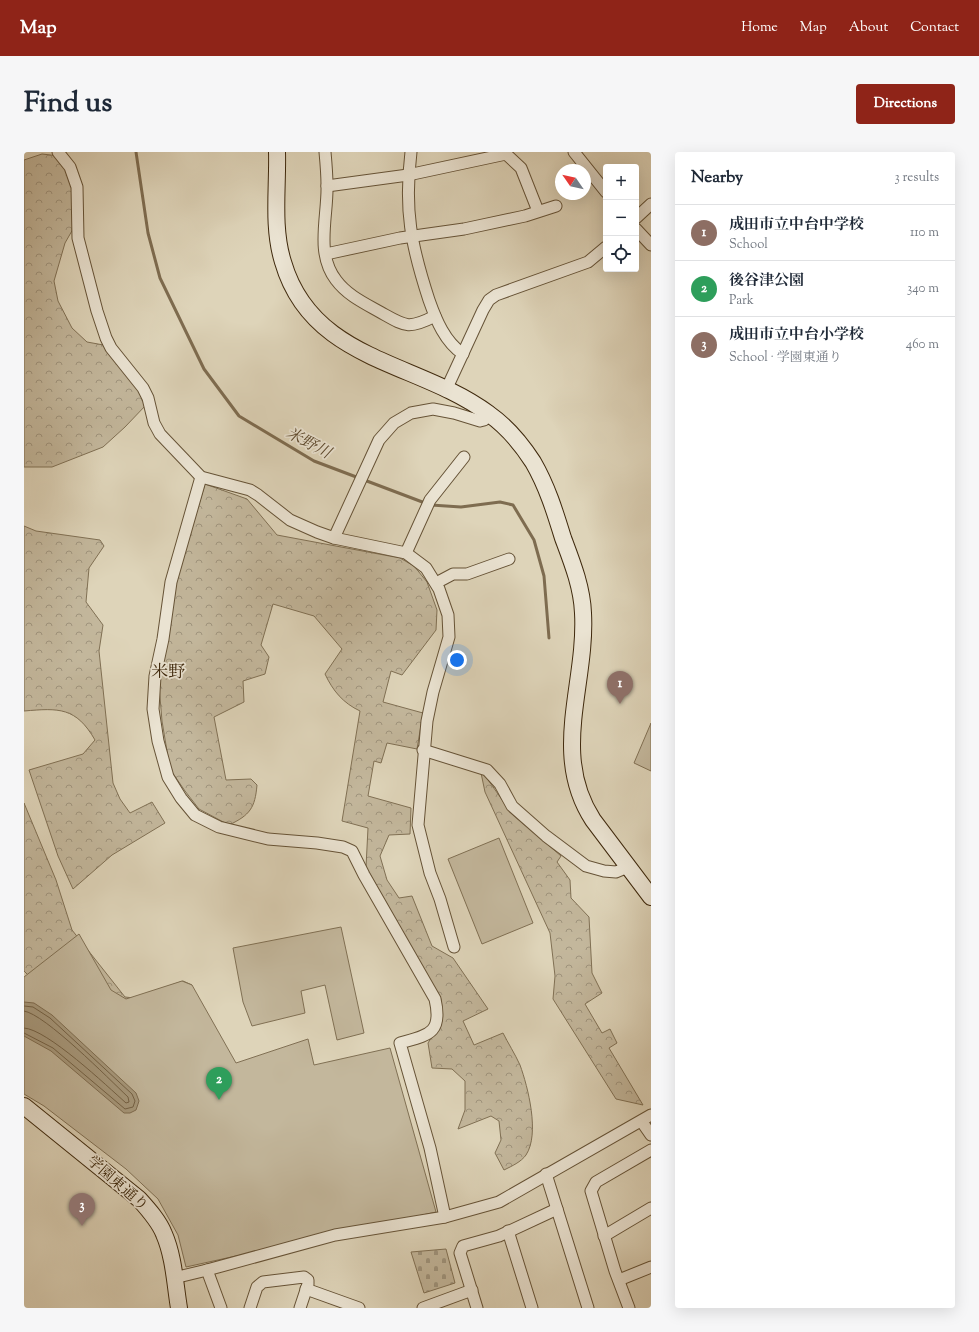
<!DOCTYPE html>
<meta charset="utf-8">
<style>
body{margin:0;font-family:"Sorts Mill Goudy","Noto Serif JP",serif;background:#f6f6f7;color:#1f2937}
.controls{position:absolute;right:12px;top:12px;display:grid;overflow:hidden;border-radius:4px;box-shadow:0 4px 16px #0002}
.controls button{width:36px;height:36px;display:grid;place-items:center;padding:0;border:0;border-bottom:1px solid #e0e1e3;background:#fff;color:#1f2937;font:20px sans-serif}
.compass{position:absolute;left:531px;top:12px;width:36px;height:36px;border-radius:50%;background:#fff;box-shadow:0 4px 16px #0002;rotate:304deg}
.you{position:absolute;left:433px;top:508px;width:14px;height:14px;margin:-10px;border:3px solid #fff;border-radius:50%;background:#1a73e8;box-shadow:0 0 0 6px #1a73e833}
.badge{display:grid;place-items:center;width:26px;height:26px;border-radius:50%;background:#8f2418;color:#fff;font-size:13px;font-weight:700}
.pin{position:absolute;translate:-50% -33px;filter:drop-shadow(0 1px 2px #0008)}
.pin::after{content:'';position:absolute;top:21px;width:14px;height:12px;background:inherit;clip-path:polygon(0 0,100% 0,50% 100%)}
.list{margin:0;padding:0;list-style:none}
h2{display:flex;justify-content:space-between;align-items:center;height:52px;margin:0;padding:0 16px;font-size:17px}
h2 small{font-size:13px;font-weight:400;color:#747a83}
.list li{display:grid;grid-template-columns:26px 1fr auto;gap:12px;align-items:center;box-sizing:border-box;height:56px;padding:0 16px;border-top:1px solid #e0e1e3}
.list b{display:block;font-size:15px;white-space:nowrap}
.list p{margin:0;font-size:13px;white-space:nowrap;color:#747a83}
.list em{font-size:13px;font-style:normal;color:#747a83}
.icon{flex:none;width:22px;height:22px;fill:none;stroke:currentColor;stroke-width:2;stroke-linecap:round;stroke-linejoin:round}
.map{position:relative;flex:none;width:627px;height:1156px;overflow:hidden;border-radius:4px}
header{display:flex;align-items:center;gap:24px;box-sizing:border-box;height:56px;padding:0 20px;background:#8f2418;color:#fff}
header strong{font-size:19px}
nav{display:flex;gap:22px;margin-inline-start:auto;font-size:14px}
.intro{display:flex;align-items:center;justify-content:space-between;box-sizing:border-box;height:96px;padding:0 24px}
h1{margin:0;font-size:28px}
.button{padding:10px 18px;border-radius:4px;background:#8f2418;color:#fff;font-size:14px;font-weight:700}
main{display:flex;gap:24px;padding:0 24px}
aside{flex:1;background:#fff;border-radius:4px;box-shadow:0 4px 16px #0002}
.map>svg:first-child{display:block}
.forest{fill:url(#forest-crowns);stroke:#807054}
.cemetery{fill:url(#cemetery-stones);stroke:#807054}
.park{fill:#c3b79c;stroke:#807054}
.water{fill:#a89a7e;stroke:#7e6c50}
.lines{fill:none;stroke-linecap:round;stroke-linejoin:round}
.shore{stroke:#736145;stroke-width:1}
.stream{stroke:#7e6c50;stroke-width:3}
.street-casing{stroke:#665337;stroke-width:13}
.secondary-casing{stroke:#3e280c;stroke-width:18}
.street{stroke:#eae3d2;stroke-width:11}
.secondary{stroke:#eae3d2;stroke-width:16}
.labels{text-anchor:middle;stroke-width:3.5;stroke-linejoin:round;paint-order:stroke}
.street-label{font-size:15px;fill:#3e280c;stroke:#eae3d2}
.water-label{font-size:16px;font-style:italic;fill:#5e4a2e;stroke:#eae3d2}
.quarter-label{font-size:17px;fill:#3e280c;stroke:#eae3d2}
</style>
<header>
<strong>Map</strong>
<nav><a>Home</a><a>Map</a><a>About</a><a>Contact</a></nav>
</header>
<div class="intro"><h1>Find us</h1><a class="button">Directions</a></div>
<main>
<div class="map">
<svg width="627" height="1156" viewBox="0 0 627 1156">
<defs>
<pattern id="forest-crowns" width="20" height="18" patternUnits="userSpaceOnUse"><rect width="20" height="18" fill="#c3b79c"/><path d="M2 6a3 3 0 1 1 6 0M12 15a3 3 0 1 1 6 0" fill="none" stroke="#a0957e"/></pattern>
<pattern id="cemetery-stones" width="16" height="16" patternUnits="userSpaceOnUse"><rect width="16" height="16" fill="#c3b79c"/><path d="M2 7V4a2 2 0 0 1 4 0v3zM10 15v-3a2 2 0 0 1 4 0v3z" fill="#a0957e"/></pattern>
</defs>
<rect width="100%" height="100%" fill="#ded4b9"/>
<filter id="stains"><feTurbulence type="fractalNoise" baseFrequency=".005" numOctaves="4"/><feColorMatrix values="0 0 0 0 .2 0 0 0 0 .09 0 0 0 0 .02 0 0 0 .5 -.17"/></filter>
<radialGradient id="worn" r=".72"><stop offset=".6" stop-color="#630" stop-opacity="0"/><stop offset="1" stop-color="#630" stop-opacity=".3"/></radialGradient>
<g class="forest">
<path d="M18,2L35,4L51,32L49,77L41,91L30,129L34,149L48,176L63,190L85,194L119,241L122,253L101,275L79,295L28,315H0V8Z"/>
<path d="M181,332L223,347L253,383L376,406L390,414L403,430L413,458L412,478L378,523L367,519L359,550L399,561L393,597L363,591L357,611L350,609L344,644L387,656L386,682L365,683L356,704L363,728L375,746L388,744L408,794L429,806L464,857L439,869L450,893L479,881C484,891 491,902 496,913C504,935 516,982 502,1003C497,1010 488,1014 480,1018L471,1001L477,988L475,969L467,964L434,977L441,958V929L428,917L408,916L404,891L418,869L417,847L342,715L344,676L318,669L336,559C319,551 309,539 301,522L318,497L290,464L249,452L237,493L245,505L241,522L219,529L220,550L190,565L202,628L227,627L233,633C231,656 226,663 205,673L175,657L161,639L146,617L138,569L135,533L151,433Z"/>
<path d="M0,374L12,379L76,388L80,394L65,416L62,450L79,473L75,499L89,631L96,647L106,661L128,650L141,671L88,703L49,737L34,704L5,618L59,602L71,588C52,555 35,556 0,559Z"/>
<path d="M457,621L460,622L488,662L537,704L533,710L546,728L547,746L565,765L568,821L578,841L561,852L578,881L586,877L593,891L585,896L619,953L592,947L529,847L531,824L526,781L461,640Z"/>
<path d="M0,651L32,728L48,778L101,845L110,846L159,829L168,833L156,857L12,831L0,819Z"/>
</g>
<path class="cemetery" d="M422,1097L431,1131L400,1141L387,1100Z"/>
<g class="park">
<path d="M627,571V619L610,611Z"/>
<path d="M475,686L509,771L458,792L424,707Z"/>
<path d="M317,775L340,881L313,888L301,833L277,839L281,861L228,874L219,850L209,796Z"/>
<path d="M55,782L87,838L102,847L158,829L168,833L212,911L284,887L290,913L366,896L412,1060L162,1115L154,1083L134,1047L102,1017L20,954L0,942V825Z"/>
</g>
<path class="water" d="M0,850L10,851L28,863L112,941L115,949L112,958L106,961H100L27,899L0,884Z"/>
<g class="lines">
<g class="shore">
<path d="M0,854L9,855L26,866L108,942L111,949L109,955L101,957L29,896L0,881"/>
<path d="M0,859C21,862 85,927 104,945L105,950L102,951C83,934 23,877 0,876"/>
</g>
<g class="stream">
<path d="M112,0L124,81L136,126L180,217L215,264L290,309L401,351"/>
<path d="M407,353L437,355L476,350L489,353L510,388L520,424L525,486"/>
</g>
<g class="street-casing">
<g id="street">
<path d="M34,0L46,15L53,35L54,86L73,159L82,186L87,196L119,236L124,246L130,271L136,282L177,325L226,338L234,343L266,368L293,380L310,386L382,401L402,416L415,437L424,463L425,485L409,540L403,569L394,673L406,721L416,747L430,795"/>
<path d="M301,0C302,11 303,22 303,33C304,64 291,101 312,128C323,143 340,151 356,160C381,174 384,178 411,164"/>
<path d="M387,0C380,58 387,93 405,148C412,168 421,190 439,202"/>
<path d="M550,0L582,40"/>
<path d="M303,34L384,23L482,2L497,16L514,59"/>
<path d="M612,66L627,52"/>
<path d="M612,77L627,93"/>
<path d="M302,102L376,86L440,77L501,64L532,54"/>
<path d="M422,238L459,158L465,148L472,143L564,110L582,95"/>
<path d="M177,325L147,430L139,487L131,524L129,557L134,589L144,625L157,646L171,663L195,675L244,687L293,691L319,695L328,699L340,723L411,847C419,882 404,883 376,891L406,996L421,1065"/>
<path d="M310,386L355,288L370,271L387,261L409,257L430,261L456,269L460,268L465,262"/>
<path d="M382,401L406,348L440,305"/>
<path d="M412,431L429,422H443L485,407"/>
<path d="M399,598L463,618L476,632L488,654L522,684L562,714L580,719L592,720L604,715"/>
<path d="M618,970L627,983"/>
<path d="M522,1022L564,1156"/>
<path d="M484,1079L508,1156"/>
<path d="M580,1084L627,1056"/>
<path d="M183,1118L197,1156"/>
<path d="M150,1126L183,1118L311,1083L421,1065L475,1050L627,963"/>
<path d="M595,1128L627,1115"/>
<path d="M282,1137L335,1156"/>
<path d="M226,1156L233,1135L239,1130L280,1125L284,1128V1132L276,1156"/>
<path d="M399,1156L448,1138"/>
<path d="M453,1156L436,1101L439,1094L475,1084L533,1057"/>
<path d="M605,1156L591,1119L567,1039L572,1030L627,998"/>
</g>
</g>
<g class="secondary-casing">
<g id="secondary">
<path d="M253,0C254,36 248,75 259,110C288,210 394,209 465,262C482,274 498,293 509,310C523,334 531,360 539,386C548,410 558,435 559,461C563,532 526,602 569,668L627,745"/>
<path d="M0,954L115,1047C124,1057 135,1069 140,1082C150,1105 151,1132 155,1156"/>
</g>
</g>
<use href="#street" class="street"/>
<use href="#secondary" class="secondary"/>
</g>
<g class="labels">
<g class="street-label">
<text transform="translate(94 1031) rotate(41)" y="5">学園東通り</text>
</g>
<g class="water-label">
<text transform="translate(285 290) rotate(28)" y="6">米野川</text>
</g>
<g class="quarter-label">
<text x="144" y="525">米野</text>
</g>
</g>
<rect width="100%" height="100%" filter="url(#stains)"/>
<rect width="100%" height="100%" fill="url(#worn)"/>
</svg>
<div class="controls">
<button>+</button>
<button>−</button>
<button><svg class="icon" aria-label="locate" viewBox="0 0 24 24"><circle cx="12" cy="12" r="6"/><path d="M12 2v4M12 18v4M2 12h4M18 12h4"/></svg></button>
</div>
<svg class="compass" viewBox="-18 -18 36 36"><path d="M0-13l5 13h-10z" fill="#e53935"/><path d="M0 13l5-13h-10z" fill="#747a83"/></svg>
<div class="you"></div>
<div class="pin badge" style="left:596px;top:552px;background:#8d6e63">1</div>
<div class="pin badge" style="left:195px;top:948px;background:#2e9e5b">2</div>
<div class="pin badge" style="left:58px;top:1074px;background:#8d6e63">3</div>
</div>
<aside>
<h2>Nearby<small>3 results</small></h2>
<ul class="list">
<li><span class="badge" style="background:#8d6e63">1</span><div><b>成田市立中台中学校</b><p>School</p></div><em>110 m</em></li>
<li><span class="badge" style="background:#2e9e5b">2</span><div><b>後谷津公園</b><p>Park</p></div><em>340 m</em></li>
<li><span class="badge" style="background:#8d6e63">3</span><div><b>成田市立中台小学校</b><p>School · 学園東通り</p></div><em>460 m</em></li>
</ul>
</aside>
</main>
